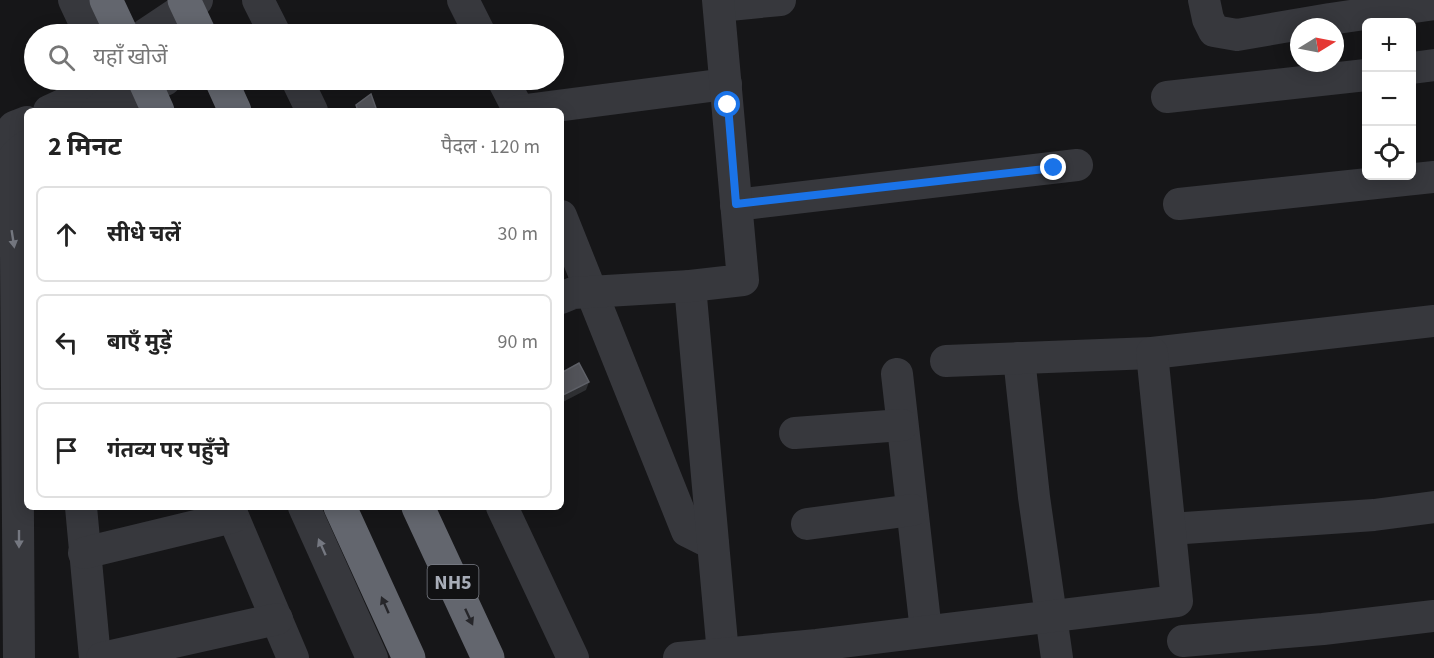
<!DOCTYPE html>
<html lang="hi">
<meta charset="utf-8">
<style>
body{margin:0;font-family:"Source Sans 3","Noto Sans Devanagari",sans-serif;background:#f6f6f6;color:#222}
.controls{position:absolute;right:18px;top:18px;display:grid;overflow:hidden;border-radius:9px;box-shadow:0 3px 15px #0003}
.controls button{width:54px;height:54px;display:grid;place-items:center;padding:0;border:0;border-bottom:2px solid #e0e0e0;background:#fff;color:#222;font:30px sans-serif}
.compass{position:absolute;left:1290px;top:18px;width:54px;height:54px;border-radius:50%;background:#fff;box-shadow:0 3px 15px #0003;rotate:80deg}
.stop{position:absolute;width:18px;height:18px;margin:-14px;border:4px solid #1a73e8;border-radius:50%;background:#fff}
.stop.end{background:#1a73e8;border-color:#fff;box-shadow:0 2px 6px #0008}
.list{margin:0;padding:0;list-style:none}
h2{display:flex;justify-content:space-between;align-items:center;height:78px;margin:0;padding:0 24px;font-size:26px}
h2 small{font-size:20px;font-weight:400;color:#767676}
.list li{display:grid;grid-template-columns:39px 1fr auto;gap:18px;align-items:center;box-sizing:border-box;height:96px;margin:0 12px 12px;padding:0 12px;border:2px solid #e0e0e0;border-radius:9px}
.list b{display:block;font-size:22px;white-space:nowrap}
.list em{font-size:20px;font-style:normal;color:#767676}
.icon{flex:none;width:33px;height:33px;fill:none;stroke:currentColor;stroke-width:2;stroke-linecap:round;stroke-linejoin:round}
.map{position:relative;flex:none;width:1434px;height:658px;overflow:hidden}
.search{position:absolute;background:#fff;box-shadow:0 3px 15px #0003;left:24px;top:24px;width:540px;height:66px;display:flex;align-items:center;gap:15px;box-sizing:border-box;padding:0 21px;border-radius:33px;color:#767676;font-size:22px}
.panel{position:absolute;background:#fff;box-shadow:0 3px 15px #0003;left:24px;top:108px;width:540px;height:402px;border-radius:9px}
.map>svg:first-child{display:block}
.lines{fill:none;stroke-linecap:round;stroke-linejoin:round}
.minor{stroke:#37383d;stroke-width:32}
.highway{stroke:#63666e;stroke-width:33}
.shaded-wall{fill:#2f3033}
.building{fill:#525359;stroke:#5f6168;stroke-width:1.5}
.oneway{fill:#757881}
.oneway2{fill:#26262a}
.route{stroke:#1a73e8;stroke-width:8}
.labels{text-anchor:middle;stroke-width:5;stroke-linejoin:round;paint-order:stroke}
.shield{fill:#111113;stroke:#7b7e86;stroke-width:1.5}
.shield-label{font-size:20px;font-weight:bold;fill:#a8adb8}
</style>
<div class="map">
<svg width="1434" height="658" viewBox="0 0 1434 658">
<rect width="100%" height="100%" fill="#161618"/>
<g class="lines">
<g class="minor">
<path d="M74,0L90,34"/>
<path d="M258,0L275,34"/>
<path d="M463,0L480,34"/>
<path d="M1204,0L1208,19L1214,31L1237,35L1330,19L1434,4"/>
<path d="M719,6L780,0"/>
<path d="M146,34L197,0"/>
<path d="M1412,68L1434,65"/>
<path d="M297,80L312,111"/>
<path d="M503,80L519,111"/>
<path d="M1167,97L1366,75"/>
<path d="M49,111L75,99L107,103"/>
<path d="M97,111L107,103L165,80"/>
<path d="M518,111L726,84"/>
<path d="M0,144L14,127L27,122"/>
<path d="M1179,204L1434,177"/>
<path d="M736,205L1077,165"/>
<path d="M561,216L687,531L713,544"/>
<path d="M690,286L723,654"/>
<path d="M561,298L573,293L690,286L743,280L718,0"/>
<path d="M1019,358L1034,497L1057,658"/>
<path d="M946,361L1152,353L1434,321"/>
<path d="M897,374L926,631"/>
<path d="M795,433L902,425"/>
<path d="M81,507L95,658"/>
<path d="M229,507L293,658"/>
<path d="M304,507L372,658"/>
<path d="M502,507L573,658"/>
<path d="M807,524L912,510"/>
<path d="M1170,529L1374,515L1434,507"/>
<path d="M84,553L233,517"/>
<path d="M1183,641L1323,629L1434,616"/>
<path d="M19,658L16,254C13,236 4,180 11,163C13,157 22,149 27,146"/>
<path d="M102,658L277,619"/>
<path d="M679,658L817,645L1177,601L1152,353"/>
</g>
<g class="highway">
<path d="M106,0L122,34"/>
<path d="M184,0L200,34"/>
<path d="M144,80L158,111"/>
<path d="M221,80L235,111"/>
<path d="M340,507L409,658"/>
<path d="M418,507L488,658"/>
</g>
</g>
<path class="shaded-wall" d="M589,382L586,390L561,403V396Z"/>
<g class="building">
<path d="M371,94L377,111H358L356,105Z"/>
<path d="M579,363L589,382L561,396V373Z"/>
</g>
<defs><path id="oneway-solid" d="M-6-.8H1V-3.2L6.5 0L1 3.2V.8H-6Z" transform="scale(1.5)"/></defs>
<g class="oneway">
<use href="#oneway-solid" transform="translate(13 239) rotate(81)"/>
<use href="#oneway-solid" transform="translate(19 539) rotate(90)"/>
<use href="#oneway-solid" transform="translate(322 547) rotate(-114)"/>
</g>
<g class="oneway2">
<use href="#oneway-solid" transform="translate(385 605) rotate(-114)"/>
<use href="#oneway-solid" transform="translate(469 617) rotate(65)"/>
</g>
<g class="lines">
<path class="route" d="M728,105L736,204L1054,168"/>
</g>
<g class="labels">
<rect class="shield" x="427.5" y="565" width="51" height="34" rx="4.5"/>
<g class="shield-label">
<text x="453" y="589">NH5</text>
</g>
</g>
</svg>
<div class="controls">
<button>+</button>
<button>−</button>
<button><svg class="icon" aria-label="locate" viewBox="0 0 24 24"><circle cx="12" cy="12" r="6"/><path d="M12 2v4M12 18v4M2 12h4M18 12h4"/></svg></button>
</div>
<svg class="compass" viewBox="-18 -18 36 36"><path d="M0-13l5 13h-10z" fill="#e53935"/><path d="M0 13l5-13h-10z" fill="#767676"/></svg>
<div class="stop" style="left:728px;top:105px"></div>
<div class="stop end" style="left:1054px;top:168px"></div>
<div class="search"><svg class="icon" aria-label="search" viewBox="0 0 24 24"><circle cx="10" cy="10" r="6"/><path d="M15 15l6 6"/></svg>यहाँ खोजें</div>
<section class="panel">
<h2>2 मिनट<small>पैदल · 120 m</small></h2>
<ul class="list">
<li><svg class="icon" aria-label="ahead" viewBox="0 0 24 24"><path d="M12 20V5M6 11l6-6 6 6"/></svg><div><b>सीधे चलें</b></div><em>30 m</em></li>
<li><svg class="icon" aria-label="left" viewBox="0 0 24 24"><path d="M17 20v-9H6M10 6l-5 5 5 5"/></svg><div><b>बाएँ मुड़ें</b></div><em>90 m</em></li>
<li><svg class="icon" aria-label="arrive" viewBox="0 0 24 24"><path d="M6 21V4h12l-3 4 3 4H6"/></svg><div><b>गंतव्य पर पहुँचे</b></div></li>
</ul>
</section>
</div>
